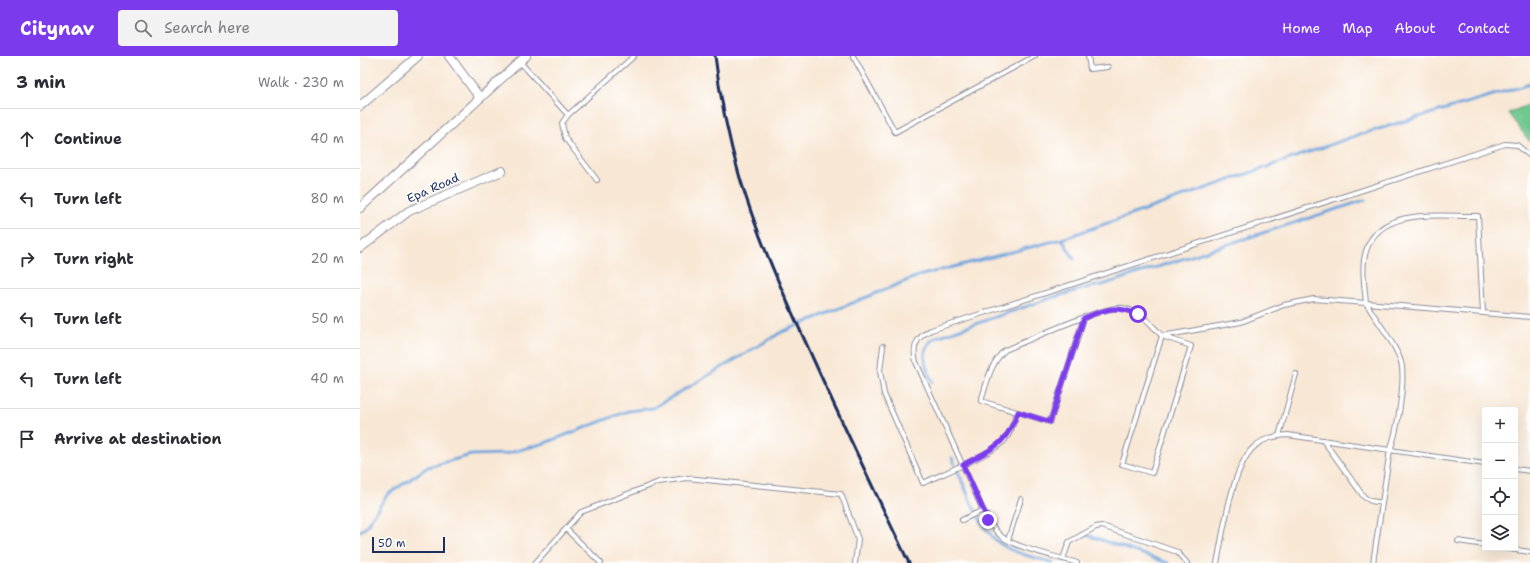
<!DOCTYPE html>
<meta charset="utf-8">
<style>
body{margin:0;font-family:"Shantell Sans",sans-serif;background:#f2f2f3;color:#2b2b33}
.controls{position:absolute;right:12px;bottom:12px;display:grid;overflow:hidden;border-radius:4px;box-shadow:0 4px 16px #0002}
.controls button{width:36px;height:36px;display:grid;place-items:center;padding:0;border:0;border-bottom:1px solid #e1e1e2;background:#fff;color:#2b2b33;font:20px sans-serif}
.scale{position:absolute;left:12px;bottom:10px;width:73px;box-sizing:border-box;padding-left:4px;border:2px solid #1b2f5e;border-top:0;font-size:11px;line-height:14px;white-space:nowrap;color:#1b2f5e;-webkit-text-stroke:3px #fff;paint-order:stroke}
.stop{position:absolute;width:12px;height:12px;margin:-9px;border:3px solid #7c3aed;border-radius:50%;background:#fff}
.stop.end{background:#7c3aed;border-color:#fff;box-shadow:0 1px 4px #0008}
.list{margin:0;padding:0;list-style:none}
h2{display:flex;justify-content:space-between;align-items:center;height:52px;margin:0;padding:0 16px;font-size:17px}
h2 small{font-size:13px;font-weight:400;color:#7c7c81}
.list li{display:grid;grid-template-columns:26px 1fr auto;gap:12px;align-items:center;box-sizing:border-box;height:60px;padding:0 16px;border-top:1px solid #e1e1e2}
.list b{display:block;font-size:15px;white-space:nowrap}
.list em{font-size:13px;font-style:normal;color:#7c7c81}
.icon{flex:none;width:22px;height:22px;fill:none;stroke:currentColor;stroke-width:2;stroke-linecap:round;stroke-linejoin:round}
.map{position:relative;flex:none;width:1170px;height:507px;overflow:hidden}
header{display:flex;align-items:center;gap:24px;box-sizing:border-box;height:56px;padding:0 20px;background:#7c3aed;color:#fff}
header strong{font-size:19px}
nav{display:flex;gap:22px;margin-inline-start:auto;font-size:14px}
.search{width:280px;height:36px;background:#f2f2f3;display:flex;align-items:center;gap:10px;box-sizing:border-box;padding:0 14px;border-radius:4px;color:#7c7c81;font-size:15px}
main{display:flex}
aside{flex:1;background:#fff}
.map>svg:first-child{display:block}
.green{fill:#70c88e;stroke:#467c76}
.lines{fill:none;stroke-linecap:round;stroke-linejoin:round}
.stream{stroke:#71a5dd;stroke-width:3}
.service-casing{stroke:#8a8b99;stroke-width:6}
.minor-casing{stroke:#8a8b99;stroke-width:10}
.service{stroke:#fff;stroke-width:4}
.minor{stroke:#fff;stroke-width:8}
.rail{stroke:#1b2f5e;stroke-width:3}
.route{stroke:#7c3aed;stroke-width:5}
.labels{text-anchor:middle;stroke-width:3;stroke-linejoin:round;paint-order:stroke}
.street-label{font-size:12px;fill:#1b2f5e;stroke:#fff}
</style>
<header>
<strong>Citynav</strong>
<div class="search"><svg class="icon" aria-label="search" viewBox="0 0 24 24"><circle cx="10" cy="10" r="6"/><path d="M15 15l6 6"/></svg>Search here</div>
<nav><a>Home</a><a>Map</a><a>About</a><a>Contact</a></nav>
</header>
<main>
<aside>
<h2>3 min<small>Walk · 230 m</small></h2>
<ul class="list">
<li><svg class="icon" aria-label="ahead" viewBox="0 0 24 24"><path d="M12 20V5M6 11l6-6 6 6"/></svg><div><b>Continue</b></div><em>40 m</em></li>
<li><svg class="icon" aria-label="left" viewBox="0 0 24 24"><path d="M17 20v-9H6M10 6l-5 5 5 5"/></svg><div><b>Turn left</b></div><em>80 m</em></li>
<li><svg class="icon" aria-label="right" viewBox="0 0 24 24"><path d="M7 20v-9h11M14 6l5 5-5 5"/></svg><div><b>Turn right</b></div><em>20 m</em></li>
<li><svg class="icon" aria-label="left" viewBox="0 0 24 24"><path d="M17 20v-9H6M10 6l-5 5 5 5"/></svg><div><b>Turn left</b></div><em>50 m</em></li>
<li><svg class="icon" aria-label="left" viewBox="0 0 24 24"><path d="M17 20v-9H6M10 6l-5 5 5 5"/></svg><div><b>Turn left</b></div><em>40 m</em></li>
<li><svg class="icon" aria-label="arrive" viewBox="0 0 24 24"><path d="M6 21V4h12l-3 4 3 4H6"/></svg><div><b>Arrive at destination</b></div></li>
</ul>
</aside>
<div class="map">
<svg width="1170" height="507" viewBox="0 0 1170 507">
<rect width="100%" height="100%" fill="#fff"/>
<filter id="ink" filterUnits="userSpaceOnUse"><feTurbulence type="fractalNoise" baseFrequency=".025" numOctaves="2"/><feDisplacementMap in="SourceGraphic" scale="8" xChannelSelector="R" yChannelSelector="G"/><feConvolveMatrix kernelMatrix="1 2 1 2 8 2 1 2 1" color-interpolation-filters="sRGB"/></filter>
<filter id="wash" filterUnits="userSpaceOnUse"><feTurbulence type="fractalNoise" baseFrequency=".012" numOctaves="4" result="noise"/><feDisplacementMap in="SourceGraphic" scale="16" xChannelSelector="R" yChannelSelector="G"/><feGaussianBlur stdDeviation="0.9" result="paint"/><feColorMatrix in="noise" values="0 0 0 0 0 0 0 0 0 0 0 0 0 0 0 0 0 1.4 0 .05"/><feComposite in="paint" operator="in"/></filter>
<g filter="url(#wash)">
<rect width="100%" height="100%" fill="#f8e7d4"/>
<path class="green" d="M1170,48V86L1148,57Z"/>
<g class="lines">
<g class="stream">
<path d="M890,179V181L1005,144"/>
<path d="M702,183L714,203"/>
<path d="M572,326C565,310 558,291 577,281L694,241L730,231L742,229L890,181"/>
<path d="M592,402C603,426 618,470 638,486C653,498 675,501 693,507"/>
<path d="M0,475L5,472L27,439L68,411L111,399L145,398L185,387L268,355L293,352L422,276L558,220L702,183L995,80L1170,28"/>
<path d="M724,478L808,507"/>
</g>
</g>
</g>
<g filter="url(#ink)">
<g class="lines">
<g class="service-casing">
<g id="service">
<path d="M493,0L535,76L675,0"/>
<path d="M728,0L730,13L748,11"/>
<path d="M160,6L208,59"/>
<path d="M237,124L205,82L202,67L208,59L274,0"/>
<path d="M1123,257L1118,160C1077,161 1012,149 1004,204C1002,217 1005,234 1006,247L1170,261"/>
<path d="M724,262L690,366L621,345C627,327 630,307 645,294C667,285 744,249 763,252C780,255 791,268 802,280L881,266L924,249L954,243L1006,247C1016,264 1033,284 1040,303C1047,319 1037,377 1030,394L1013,507"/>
<path d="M802,280L831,290L792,417L762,408Z"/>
<path d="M523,290L520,315L524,338L563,427C584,417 628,400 644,385C651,377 654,366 657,356"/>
<path d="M919,380L936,318"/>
<path d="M963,384L1004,441L1011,445L1022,447"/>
<path d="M1155,413L1170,415"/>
<path d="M602,464L623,454"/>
<path d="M206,473L241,507"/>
<path d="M648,484L661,443"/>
<path d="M1098,485L1125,489"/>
<path d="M1143,492L1170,496"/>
<path d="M703,503L709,486L736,471L742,470L817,496L827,507"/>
<path d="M175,507L221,456L299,426L327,422L481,438L498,483L495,507"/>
<path d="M717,507C699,501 655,492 641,480C632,473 628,462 622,452L556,306C552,291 556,281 571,274L1145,88L1157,89L1170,100"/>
<path d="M857,507C863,478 872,410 894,391C904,382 915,380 928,379L1125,408"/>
</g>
</g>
<g class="minor-casing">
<g id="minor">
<path d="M89,0L120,42"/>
<path d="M0,50L58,0"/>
<path d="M0,152L166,0"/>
<path d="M0,192L49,155L142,115"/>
</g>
</g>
<use href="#service" class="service"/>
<use href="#minor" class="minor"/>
<path class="rail" d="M355,0C360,41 368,82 380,122C397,179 421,233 446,287C479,361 514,434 549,507"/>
</g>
</g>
<g class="lines" filter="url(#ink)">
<path class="route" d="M628,464L603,409C633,392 645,391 658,356L690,366L724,262C747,253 754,249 778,258"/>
</g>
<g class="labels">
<g class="street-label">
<text transform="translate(73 132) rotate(-24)" y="4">Epa Road</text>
</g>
</g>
</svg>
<div class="controls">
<button>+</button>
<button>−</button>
<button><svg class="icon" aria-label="locate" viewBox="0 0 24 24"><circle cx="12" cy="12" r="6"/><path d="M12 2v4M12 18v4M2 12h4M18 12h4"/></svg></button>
<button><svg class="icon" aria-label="layers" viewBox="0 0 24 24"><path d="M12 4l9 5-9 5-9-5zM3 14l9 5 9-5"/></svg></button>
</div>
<div class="scale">50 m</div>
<div class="stop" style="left:778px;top:258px"></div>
<div class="stop end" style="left:628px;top:464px"></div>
</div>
</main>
